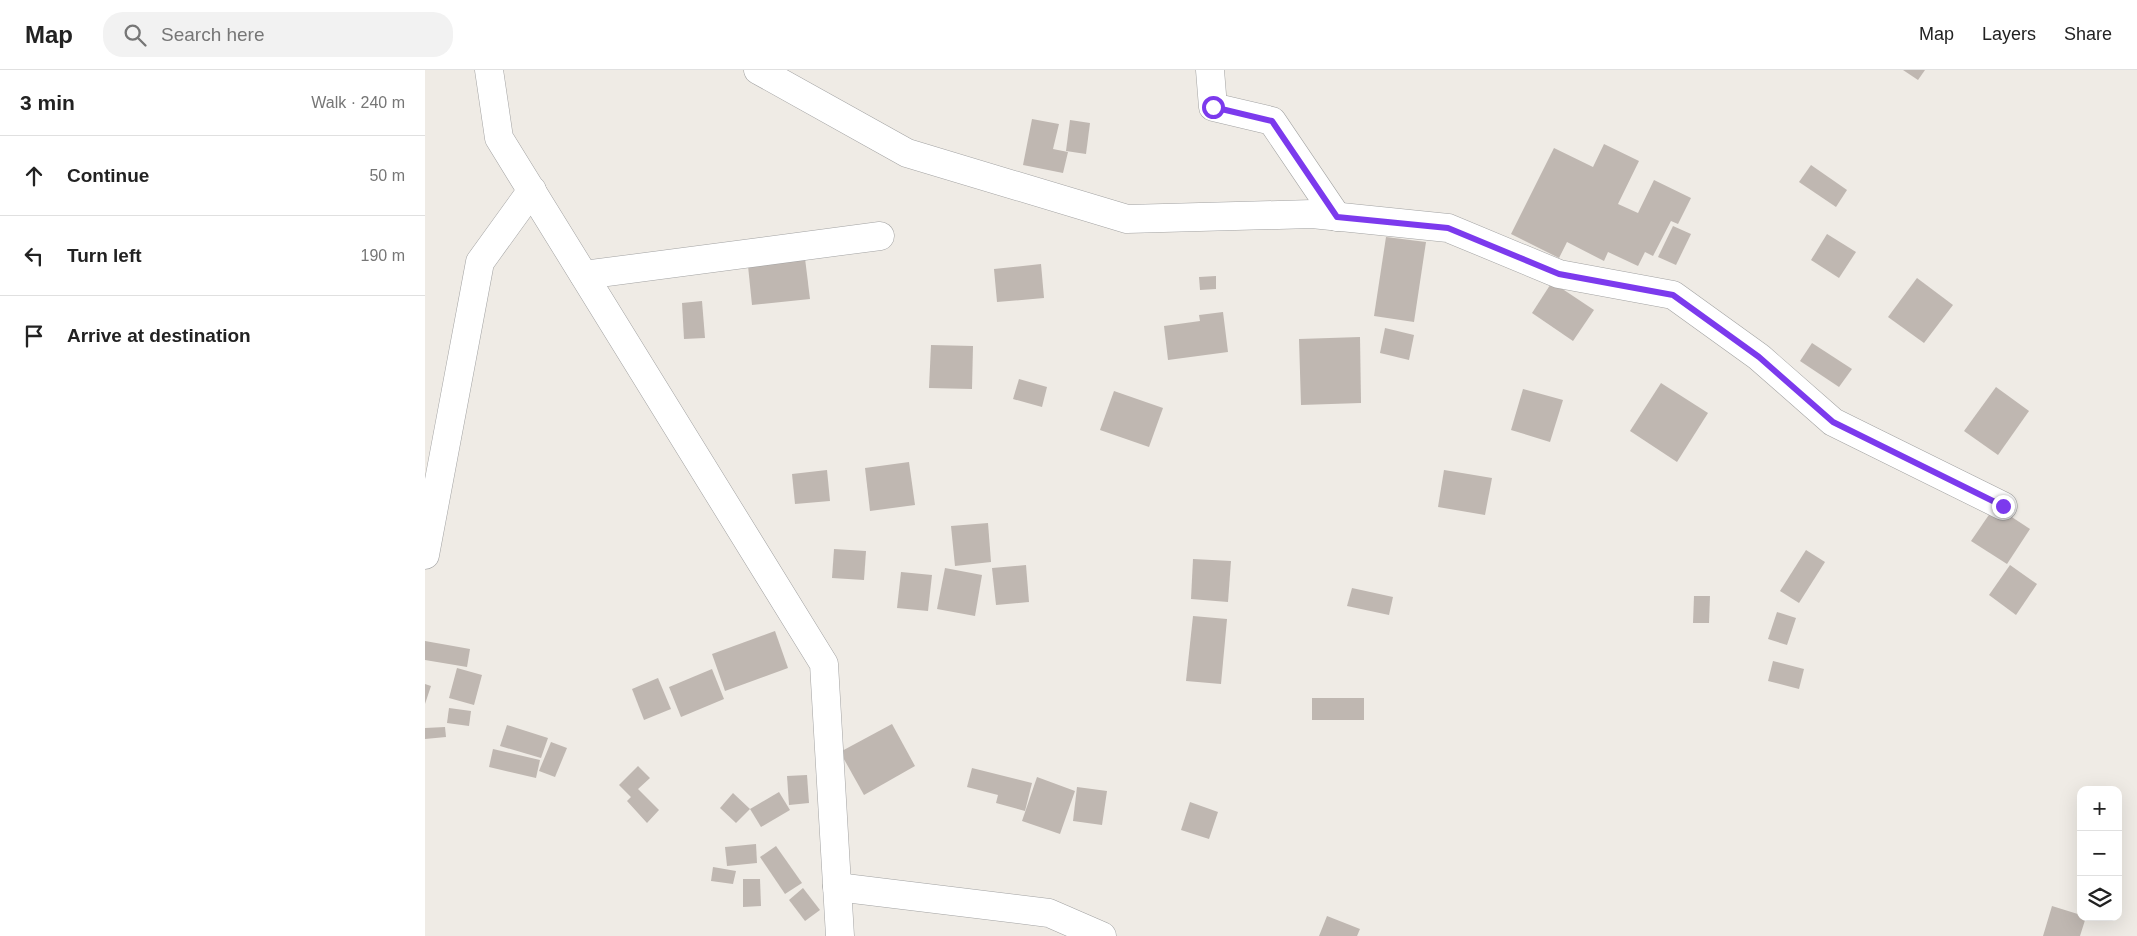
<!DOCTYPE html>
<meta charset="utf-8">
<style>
body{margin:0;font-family:Helvetica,sans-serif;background:#f2f2f2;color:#222}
.controls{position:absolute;right:15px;bottom:15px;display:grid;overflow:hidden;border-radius:10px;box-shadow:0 5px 20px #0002}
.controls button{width:45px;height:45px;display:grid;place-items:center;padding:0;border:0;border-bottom:1px solid #e0e0e0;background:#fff;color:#222;font:25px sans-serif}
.stop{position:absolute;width:15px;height:15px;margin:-11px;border:4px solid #7c3aed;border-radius:50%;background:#fff}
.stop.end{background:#7c3aed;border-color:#fff;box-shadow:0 1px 5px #0008}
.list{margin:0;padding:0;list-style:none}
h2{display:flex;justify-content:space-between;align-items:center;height:65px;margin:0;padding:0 20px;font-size:21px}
h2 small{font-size:16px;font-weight:400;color:#767676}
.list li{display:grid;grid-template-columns:32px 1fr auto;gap:15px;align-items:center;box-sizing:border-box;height:80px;padding:0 20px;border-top:1px solid #e0e0e0}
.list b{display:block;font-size:19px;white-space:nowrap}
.list em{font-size:16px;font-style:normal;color:#767676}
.icon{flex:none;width:28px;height:28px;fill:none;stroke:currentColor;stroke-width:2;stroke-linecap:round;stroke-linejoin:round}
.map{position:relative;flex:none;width:1712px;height:866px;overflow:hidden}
header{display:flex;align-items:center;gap:30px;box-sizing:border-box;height:70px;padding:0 25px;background:#fff;border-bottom:1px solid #e0e0e0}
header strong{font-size:24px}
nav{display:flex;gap:28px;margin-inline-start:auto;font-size:18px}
.search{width:350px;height:45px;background:#f2f2f2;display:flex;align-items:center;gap:12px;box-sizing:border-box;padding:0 18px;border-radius:20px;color:#767676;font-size:19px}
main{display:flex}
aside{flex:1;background:#fff}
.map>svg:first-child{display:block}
.building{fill:#bfb7b1}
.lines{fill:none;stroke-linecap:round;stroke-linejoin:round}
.minor-casing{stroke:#a2a2a2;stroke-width:29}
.minor{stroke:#fff;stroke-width:28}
.route{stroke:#7c3aed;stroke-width:6}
</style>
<header>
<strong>Map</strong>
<div class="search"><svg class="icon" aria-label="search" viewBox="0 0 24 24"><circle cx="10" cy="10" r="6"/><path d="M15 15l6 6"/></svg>Search here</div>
<nav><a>Map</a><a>Layers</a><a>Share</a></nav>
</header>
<main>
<aside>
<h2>3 min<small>Walk · 240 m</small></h2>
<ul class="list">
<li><svg class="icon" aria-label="ahead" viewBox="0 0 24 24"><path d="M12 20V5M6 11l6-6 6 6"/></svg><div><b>Continue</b></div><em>50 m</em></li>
<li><svg class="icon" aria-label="left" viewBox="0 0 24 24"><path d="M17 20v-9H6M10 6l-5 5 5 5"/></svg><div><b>Turn left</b></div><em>190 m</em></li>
<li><svg class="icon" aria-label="arrive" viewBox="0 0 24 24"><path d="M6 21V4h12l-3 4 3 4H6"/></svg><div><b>Arrive at destination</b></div></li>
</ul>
</aside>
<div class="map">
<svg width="1712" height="866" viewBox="0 0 1712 866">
<rect width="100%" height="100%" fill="#efebe5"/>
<g class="building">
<path d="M1478,0H1500L1493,10Z"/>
<path d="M607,49L634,54L628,79L643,82L638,103L598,95Z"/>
<path d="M645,50L665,53L661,84L641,81Z"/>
<path d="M1179,74L1214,91L1193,134L1213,143L1229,110L1266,128L1253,154L1246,151L1228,186L1220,182L1213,196L1183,182L1179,191L1142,172L1134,188L1086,164L1129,78L1168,97Z"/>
<path d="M1386,95L1422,120L1411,137L1374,112Z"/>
<path d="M1248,156L1266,164L1251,195L1233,187Z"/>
<path d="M1402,164L1431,182L1414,208L1386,190Z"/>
<path d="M961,167L1001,172L989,252L949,246Z"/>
<path d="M379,180L385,229L327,235L322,186Z"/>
<path d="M616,194L619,228L572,232L569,199Z"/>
<path d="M791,206V219L775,220L774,207Z"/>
<path d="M1492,208L1528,235L1499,273L1463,247Z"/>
<path d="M1127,212L1169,240L1148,271L1107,243Z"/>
<path d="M277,231L280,268L259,269L257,233Z"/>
<path d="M798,242L803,282L743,290L739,256L775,251L774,245Z"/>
<path d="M960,258L989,265L984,290L955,283Z"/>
<path d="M935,267L936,333L876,335L874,269Z"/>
<path d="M1387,273L1427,299L1414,317L1375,291Z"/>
<path d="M506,275L548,276L547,319L504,318Z"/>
<path d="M594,309L622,317L617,337L588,329Z"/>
<path d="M1236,313L1283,343L1252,392L1205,361Z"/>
<path d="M1571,317L1604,341L1573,385L1539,361Z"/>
<path d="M1098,319L1138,330L1125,372L1086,360Z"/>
<path d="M689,321L738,338L724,377L675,360Z"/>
<path d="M484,392L490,435L445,441L440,398Z"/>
<path d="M402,400L405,431L370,434L367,404Z"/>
<path d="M1019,400L1067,408L1060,445L1013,437Z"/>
<path d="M1570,436L1605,459L1582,494L1546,471Z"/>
<path d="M563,453L566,492L530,496L526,456Z"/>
<path d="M409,479L441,481L439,510L407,508Z"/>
<path d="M1381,480L1400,492L1374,533L1355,521Z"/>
<path d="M768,489L806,491L803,532L766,529Z"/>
<path d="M601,495L604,532L571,535L567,498Z"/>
<path d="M1585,495L1612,514L1591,545L1564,525Z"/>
<path d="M520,498L557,505L550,546L512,539Z"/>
<path d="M476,502L507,505L503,541L472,538Z"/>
<path d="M927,518L968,527L964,545L922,536Z"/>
<path d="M1269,526H1285L1284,553H1268Z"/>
<path d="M1352,542L1371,548L1362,575L1343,569Z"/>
<path d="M768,546L802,549L796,614L761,611Z"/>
<path d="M350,561L363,598L300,621L287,584Z"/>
<path d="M0,571L45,579L42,597L0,590Z"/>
<path d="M1348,591L1379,599L1374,619L1343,611Z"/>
<path d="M32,598L57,605L49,635L24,628Z"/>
<path d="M287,599L299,629L256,647L244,617Z"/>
<path d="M233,608L246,639L219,650L207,619Z"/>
<path d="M0,614L6,616L0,634Z"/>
<rect x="887" y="628" width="52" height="22"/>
<path d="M24,638L46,641L44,656L22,653Z"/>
<path d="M467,654L490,696L439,725L415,682Z"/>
<path d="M82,655L123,668L116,688L75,676Z"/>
<path d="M20,657L21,667L0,669V658Z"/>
<path d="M126,672L142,678L130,707L114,701Z"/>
<path d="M68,679L115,690L111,708L64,697Z"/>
<path d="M213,696L225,708L213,719L234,740L222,753L202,731L206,727L194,715Z"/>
<path d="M547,698L607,713L600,741L571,733L573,725L542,717Z"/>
<path d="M382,705L384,733L364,735L362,706Z"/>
<path d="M612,707L650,721L635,764L597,751Z"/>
<path d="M652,717L682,721L677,755L648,751Z"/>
<path d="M354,722L365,740L336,757L325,739Z"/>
<path d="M308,723L325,739L311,753L295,738Z"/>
<path d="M765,732L793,742L784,769L756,760Z"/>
<path d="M331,774L332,793L302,796L300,777Z"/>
<path d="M351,776L377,813L360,824L335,787Z"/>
<path d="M288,797L311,801L308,814L286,811Z"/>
<path d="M318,809H335L336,836L318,837Z"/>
<path d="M378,818L395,840L380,851L364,830Z"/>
<path d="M1627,836L1656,845V847H1661L1655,866H1618Z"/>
<path d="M902,846L935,859L932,866H894Z"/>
</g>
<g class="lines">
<g class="minor-casing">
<g id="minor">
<path d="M64,0L74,68L399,594L415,866"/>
<path d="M333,0L482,83L702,149L887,144L1023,158L1134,204L1248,225L1334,287L1408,352L1578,436"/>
<path d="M785,0L788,37L847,51L912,147"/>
<path d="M159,205L455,166"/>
<path d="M0,485L55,192L107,120"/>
<path d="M412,817L624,843L677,866"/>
</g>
</g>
<use href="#minor" class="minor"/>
</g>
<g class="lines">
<path class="route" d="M788,37L847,51L912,147L1023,158L1134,204L1248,225L1334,287L1408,352L1578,436"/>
</g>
</svg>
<div class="controls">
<button>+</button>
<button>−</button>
<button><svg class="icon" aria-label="layers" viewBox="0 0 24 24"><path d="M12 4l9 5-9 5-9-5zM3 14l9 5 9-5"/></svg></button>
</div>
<div class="stop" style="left:788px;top:37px"></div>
<div class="stop end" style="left:1578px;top:436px"></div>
</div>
</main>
